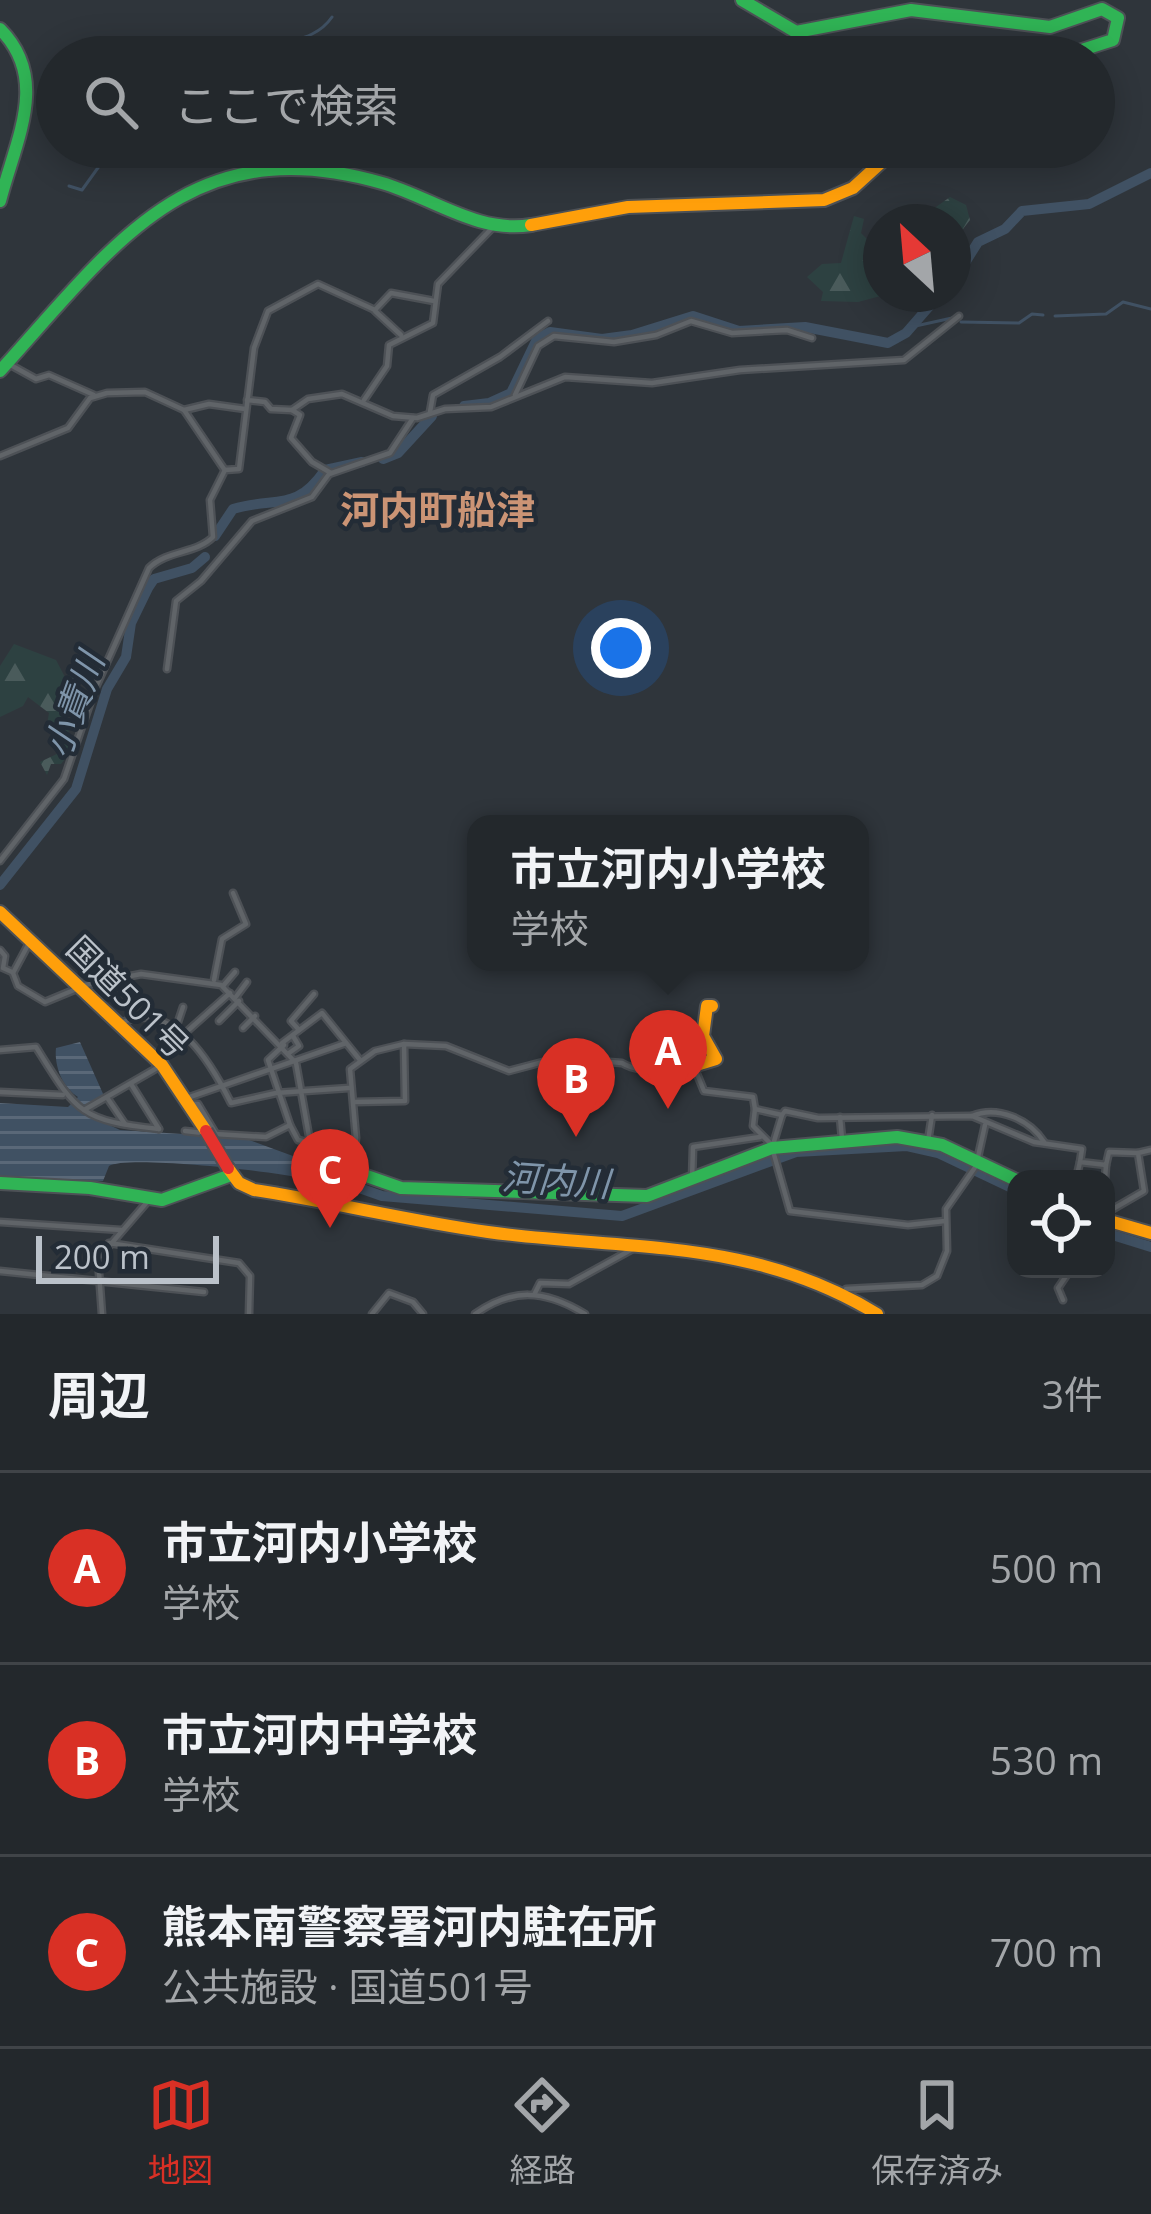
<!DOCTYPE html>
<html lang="ja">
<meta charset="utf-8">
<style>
body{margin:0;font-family:"Open Sans","Noto Sans JP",sans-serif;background:#2b3034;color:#f1f3f6}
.controls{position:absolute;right:36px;bottom:36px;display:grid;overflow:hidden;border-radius:24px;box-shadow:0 6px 30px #0003}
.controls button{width:108px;height:108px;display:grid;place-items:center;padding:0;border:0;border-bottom:3px solid #404448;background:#23282c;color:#f1f3f6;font:60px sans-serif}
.compass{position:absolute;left:863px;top:204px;width:108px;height:108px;border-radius:50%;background:#23282c;box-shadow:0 6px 30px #0003;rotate:334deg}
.scale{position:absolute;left:36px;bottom:30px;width:183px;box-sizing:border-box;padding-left:12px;border:6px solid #bbc2ca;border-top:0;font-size:33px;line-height:42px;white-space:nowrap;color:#bbc2ca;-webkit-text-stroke:9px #232c36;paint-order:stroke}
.you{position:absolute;left:621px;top:648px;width:42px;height:42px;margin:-30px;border:9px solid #fff;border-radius:50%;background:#1a73e8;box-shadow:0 0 0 18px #1a73e833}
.badge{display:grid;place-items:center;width:78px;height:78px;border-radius:50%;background:#d93025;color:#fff;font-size:39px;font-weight:700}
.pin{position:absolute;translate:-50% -99px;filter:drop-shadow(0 3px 6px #0008)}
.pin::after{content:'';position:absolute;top:63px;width:42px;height:36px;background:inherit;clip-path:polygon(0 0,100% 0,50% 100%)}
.popup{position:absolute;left:467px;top:815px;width:402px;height:156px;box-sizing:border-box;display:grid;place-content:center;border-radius:24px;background:#23282c;filter:drop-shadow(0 3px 9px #0005);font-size:39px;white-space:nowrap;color:#a3a6a9}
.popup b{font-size:45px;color:#f1f3f6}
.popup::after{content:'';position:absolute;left:50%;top:100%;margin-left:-24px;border:24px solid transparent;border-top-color:#23282c}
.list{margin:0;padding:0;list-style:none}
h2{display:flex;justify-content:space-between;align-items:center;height:156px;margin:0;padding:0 48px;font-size:51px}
h2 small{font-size:39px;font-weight:400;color:#a3a6a9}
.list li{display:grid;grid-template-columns:78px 1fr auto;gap:36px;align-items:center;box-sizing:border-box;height:192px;padding:0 48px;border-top:3px solid #404448}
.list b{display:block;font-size:45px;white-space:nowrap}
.list p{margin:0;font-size:39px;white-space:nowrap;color:#a3a6a9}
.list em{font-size:39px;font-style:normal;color:#a3a6a9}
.icon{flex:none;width:66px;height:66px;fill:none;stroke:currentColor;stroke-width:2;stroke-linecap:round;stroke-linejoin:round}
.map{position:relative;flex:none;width:1151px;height:1314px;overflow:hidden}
.search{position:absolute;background:#23282c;box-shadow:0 6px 30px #0003;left:36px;right:36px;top:36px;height:132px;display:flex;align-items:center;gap:30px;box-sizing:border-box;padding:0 42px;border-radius:66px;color:#a3a6a9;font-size:45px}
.sheet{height:732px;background:#23282c}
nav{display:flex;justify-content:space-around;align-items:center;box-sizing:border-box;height:168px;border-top:3px solid #404448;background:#23282c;font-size:33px;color:#a3a6a9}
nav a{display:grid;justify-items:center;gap:6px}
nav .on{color:#d93025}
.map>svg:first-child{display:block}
.forest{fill:url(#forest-firs)}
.water{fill:url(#water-rules)}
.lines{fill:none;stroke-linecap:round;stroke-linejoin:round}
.stream{stroke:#405163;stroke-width:3}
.river{stroke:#405163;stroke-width:10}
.street-casing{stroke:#4d5156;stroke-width:9}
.fast-casing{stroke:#4d5156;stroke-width:16}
.slow-casing{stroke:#4d5156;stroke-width:16}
.street{stroke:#606468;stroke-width:4.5}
.fast{stroke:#30b455;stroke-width:12}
.slow{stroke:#ff9f0a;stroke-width:12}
.jam-bridge-casing{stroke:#4c5157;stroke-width:16;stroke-linecap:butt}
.jam-bridge{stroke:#e5322d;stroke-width:12}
.labels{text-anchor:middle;stroke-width:9;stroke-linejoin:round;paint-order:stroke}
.street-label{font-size:33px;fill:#bbc2ca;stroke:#232c36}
.water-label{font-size:36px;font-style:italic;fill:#7f95aa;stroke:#232c36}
.quarter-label{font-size:39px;font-weight:bold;fill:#cb9475;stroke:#232c36}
</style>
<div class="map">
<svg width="1151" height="1314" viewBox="0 0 1151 1314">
<defs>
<pattern id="forest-firs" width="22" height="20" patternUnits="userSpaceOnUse" patternTransform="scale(3)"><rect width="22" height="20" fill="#2d4141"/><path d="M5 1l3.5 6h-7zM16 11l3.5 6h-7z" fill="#4a5b5b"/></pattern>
<pattern id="water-rules" width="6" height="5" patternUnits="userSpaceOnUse" patternTransform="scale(3)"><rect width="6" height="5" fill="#405163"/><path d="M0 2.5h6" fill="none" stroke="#5a6878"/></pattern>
</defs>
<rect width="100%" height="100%" fill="#2f353b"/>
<g class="forest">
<path d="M950,197L966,205L970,220L956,238L953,222H915Z"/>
<path d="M854,216L864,219L861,233L872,244L881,235V294H888L858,302L821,301L823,292L807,277L822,264L841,263Z"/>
<path d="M14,644L56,660L66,679L85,654L93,653L67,710L70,753L61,764H51L47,775L40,762L61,752L47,725L49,713L28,697L23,706L0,717V666Z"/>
</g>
<path class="water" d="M80,1042L104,1096L81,1112L120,1130L244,1138L342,1174L336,1186C309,1174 128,1154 109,1166L103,1181L0,1179V1103L68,1107L78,1097C63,1088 54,1067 56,1048Z"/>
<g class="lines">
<g class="stream">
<path d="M253,57C278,38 313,45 332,17"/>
<path d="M69,186L82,190L105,158L122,147"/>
<path d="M1055,316L1106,314L1123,302L1151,309"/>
<path d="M961,322L1019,323L1032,314L1043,315"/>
<path d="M911,327L952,318"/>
</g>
<g class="river">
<path d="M953,282L978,242L1005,229L1022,211L1089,204L1151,173"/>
<path d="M464,406L489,403L511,393L537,339L550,332L602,339L632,335L693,316L739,331L805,327L888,343L906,333L940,294"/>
<path d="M383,459L398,453L432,416"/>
<path d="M215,536L233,509C277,496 295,513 325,470L362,462"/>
<path d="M0,885L76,789L107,689L126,657L131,623L148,588L154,579L192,568L205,557"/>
<path d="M325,1176L382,1196L622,1216L796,1152L907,1146L938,1153L1016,1190"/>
<path d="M1106,1233L1151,1247"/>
</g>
<g class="street-casing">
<g id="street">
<path d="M139,155L156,147"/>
<path d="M375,311L401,335"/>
<path d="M7,363L36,379L49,375L94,395"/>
<path d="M515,395L538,346L554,336L614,342L656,335L691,321L732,333L787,330L812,338"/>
<path d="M247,400L265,402L271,409L292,410L308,399L342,394L393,416L417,418L445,409L491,407L565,377L652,383L740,370L904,360L959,316"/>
<path d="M364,400L387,366L389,345L433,323L438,284L494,226"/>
<path d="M184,410L224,469"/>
<path d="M292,410L300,415L291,438L312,462L331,473"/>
<path d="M430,412L433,395L500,357L548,321"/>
<path d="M0,456L68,428L90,398L107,393L145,392L184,410L209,404L245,409"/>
<path d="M167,669L176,601L201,581L252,521L312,497L329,474L390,453L413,418"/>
<path d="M0,861L64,779L95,689L149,568C167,550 196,554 213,537L210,500L225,470L239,469L254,348L268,311L318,284L375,310L391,293L434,301"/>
<path d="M28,945L13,973L18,986L45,1002L74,990"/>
<path d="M0,950L5,956L3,968L12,972"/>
<path d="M214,980L222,939L246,924L233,893"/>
<path d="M85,985L141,974L221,985L296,1063L312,1153L348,1165"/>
<path d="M223,986L235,972"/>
<path d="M235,998L247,982"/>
<path d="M219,1021L239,1001"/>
<path d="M123,1022C175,1001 211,1063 231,1103L276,1093L349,1088"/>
<path d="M176,1028L183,1007"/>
<path d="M243,1028L255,1016"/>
<path d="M299,1030L291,1021L314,994"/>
<path d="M183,1035L230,993"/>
<path d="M282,1043L322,1013L360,1060"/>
<path d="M0,1050L36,1047C76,1111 79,1121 159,1129"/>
<path d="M289,1053L299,1046L293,1036"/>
<path d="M131,1084L159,1129"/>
<path d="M0,1092L63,1095"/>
<path d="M187,1098L346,1043"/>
<path d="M108,1099L125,1124"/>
<path d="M354,1102L405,1101L404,1044"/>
<path d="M191,1104H198L216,1134"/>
<path d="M755,1109L753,1126L771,1144L790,1211L908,1225L945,1221"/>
<path d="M84,1110L157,1068"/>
<path d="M972,1116C998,1105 1030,1120 1044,1142"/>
<path d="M840,1117L842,1139"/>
<path d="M290,1125L298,1140L311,1143"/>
<path d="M185,1131L203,1133"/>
<path d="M215,1134L266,1137L290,1125L268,1060L284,1045"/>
<path d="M928,1141L932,1115"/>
<path d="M772,1148L782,1115"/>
<path d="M1138,1153L1151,1150"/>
<path d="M352,1170L356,1138L350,1069L375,1051L404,1044L446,1046L509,1071L558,1058L622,1063C642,1075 674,1068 697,1074L704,1091L753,1097L755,1109L782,1115L785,1111L818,1118L972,1116L1034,1142L1082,1149L1080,1162L1106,1165L1109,1152L1138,1153L1144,1191L1106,1213"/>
<path d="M1076,1179L1080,1162"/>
<path d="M1105,1179L1106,1165"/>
<path d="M692,1180L693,1147L760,1137"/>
<path d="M0,1222L121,1230"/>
<path d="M109,1243L239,1263L250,1276L249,1314"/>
<path d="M0,1271L204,1292"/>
<path d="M846,1289L922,1285L937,1276L947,1251L946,1209L976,1166L985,1125"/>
<path d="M535,1293L540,1283L569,1284L638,1246"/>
<path d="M1063,1300L1058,1288L1071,1269"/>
<path d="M102,1314L98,1259L148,1201"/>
<path d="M372,1314L389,1293L413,1302L423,1314"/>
<path d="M475,1314C512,1288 544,1289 585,1314"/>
</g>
</g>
<g class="fast-casing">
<g id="fast">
<path d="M742,0L796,32L911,10L1050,27L1102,9L1118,18L1113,40L1060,57"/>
<path d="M0,29C50,79 16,139 0,201"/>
<path d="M0,371C115,244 190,128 382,183C431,197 478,234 531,225"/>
<path d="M0,1183L90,1188L162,1200L231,1175"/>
<path d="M339,1202L355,1172L401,1188L647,1196L772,1148L897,1137L942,1145L1016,1180"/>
</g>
</g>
<g class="slow-casing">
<g id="slow">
<path d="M531,225L628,207L824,200L853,188L898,147"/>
<path d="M0,912L162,1065L206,1131"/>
<path d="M680,1070L716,1059L703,1036L707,1006H712"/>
<path d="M228,1168L239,1183L254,1190C332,1202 410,1221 488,1232C628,1251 751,1237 877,1314"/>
<path d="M1106,1220L1151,1233"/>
</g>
</g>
<use href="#street" class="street"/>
<use href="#fast" class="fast"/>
<use href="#slow" class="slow"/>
<g class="jam-bridge-casing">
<path id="jam-bridge" d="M206,1131L228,1168"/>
</g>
<use href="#jam-bridge" class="jam-bridge"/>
</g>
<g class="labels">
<g class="street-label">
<text transform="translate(128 997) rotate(45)" y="12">国道501号</text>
</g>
<g class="water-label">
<text transform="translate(74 705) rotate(-70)" y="13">小責川</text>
<text transform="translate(556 1180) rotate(4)" y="13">河内川</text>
</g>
<g class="quarter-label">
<text x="438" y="524">河内町船津</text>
</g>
</g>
</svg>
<div class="controls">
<button><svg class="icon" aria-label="locate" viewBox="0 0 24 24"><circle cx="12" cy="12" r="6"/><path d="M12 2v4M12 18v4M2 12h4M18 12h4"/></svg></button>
</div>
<svg class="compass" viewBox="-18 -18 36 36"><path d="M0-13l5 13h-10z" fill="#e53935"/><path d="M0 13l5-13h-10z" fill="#a3a6a9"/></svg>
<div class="scale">200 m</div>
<div class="you"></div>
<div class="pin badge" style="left:668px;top:1109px">A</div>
<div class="popup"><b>市立河内小学校</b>学校</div>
<div class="pin badge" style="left:576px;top:1137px">B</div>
<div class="pin badge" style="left:330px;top:1228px">C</div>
<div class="search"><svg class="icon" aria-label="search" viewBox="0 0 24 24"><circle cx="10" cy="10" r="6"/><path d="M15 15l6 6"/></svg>ここで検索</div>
</div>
<section class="sheet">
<h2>周辺<small>3件</small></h2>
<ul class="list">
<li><span class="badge">A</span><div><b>市立河内小学校</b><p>学校</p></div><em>500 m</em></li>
<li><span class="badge">B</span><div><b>市立河内中学校</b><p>学校</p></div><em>530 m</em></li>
<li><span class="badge">C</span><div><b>熊本南警察署河内駐在所</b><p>公共施設 · 国道501号</p></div><em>700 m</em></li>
</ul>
</section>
<nav>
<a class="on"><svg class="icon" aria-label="map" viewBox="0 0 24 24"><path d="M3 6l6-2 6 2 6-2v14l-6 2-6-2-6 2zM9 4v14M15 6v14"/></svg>地図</a>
<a><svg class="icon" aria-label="directions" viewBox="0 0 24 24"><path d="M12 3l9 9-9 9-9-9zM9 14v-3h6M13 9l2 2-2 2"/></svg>経路</a>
<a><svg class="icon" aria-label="saved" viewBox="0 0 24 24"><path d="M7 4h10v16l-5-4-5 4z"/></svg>保存済み</a>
</nav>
